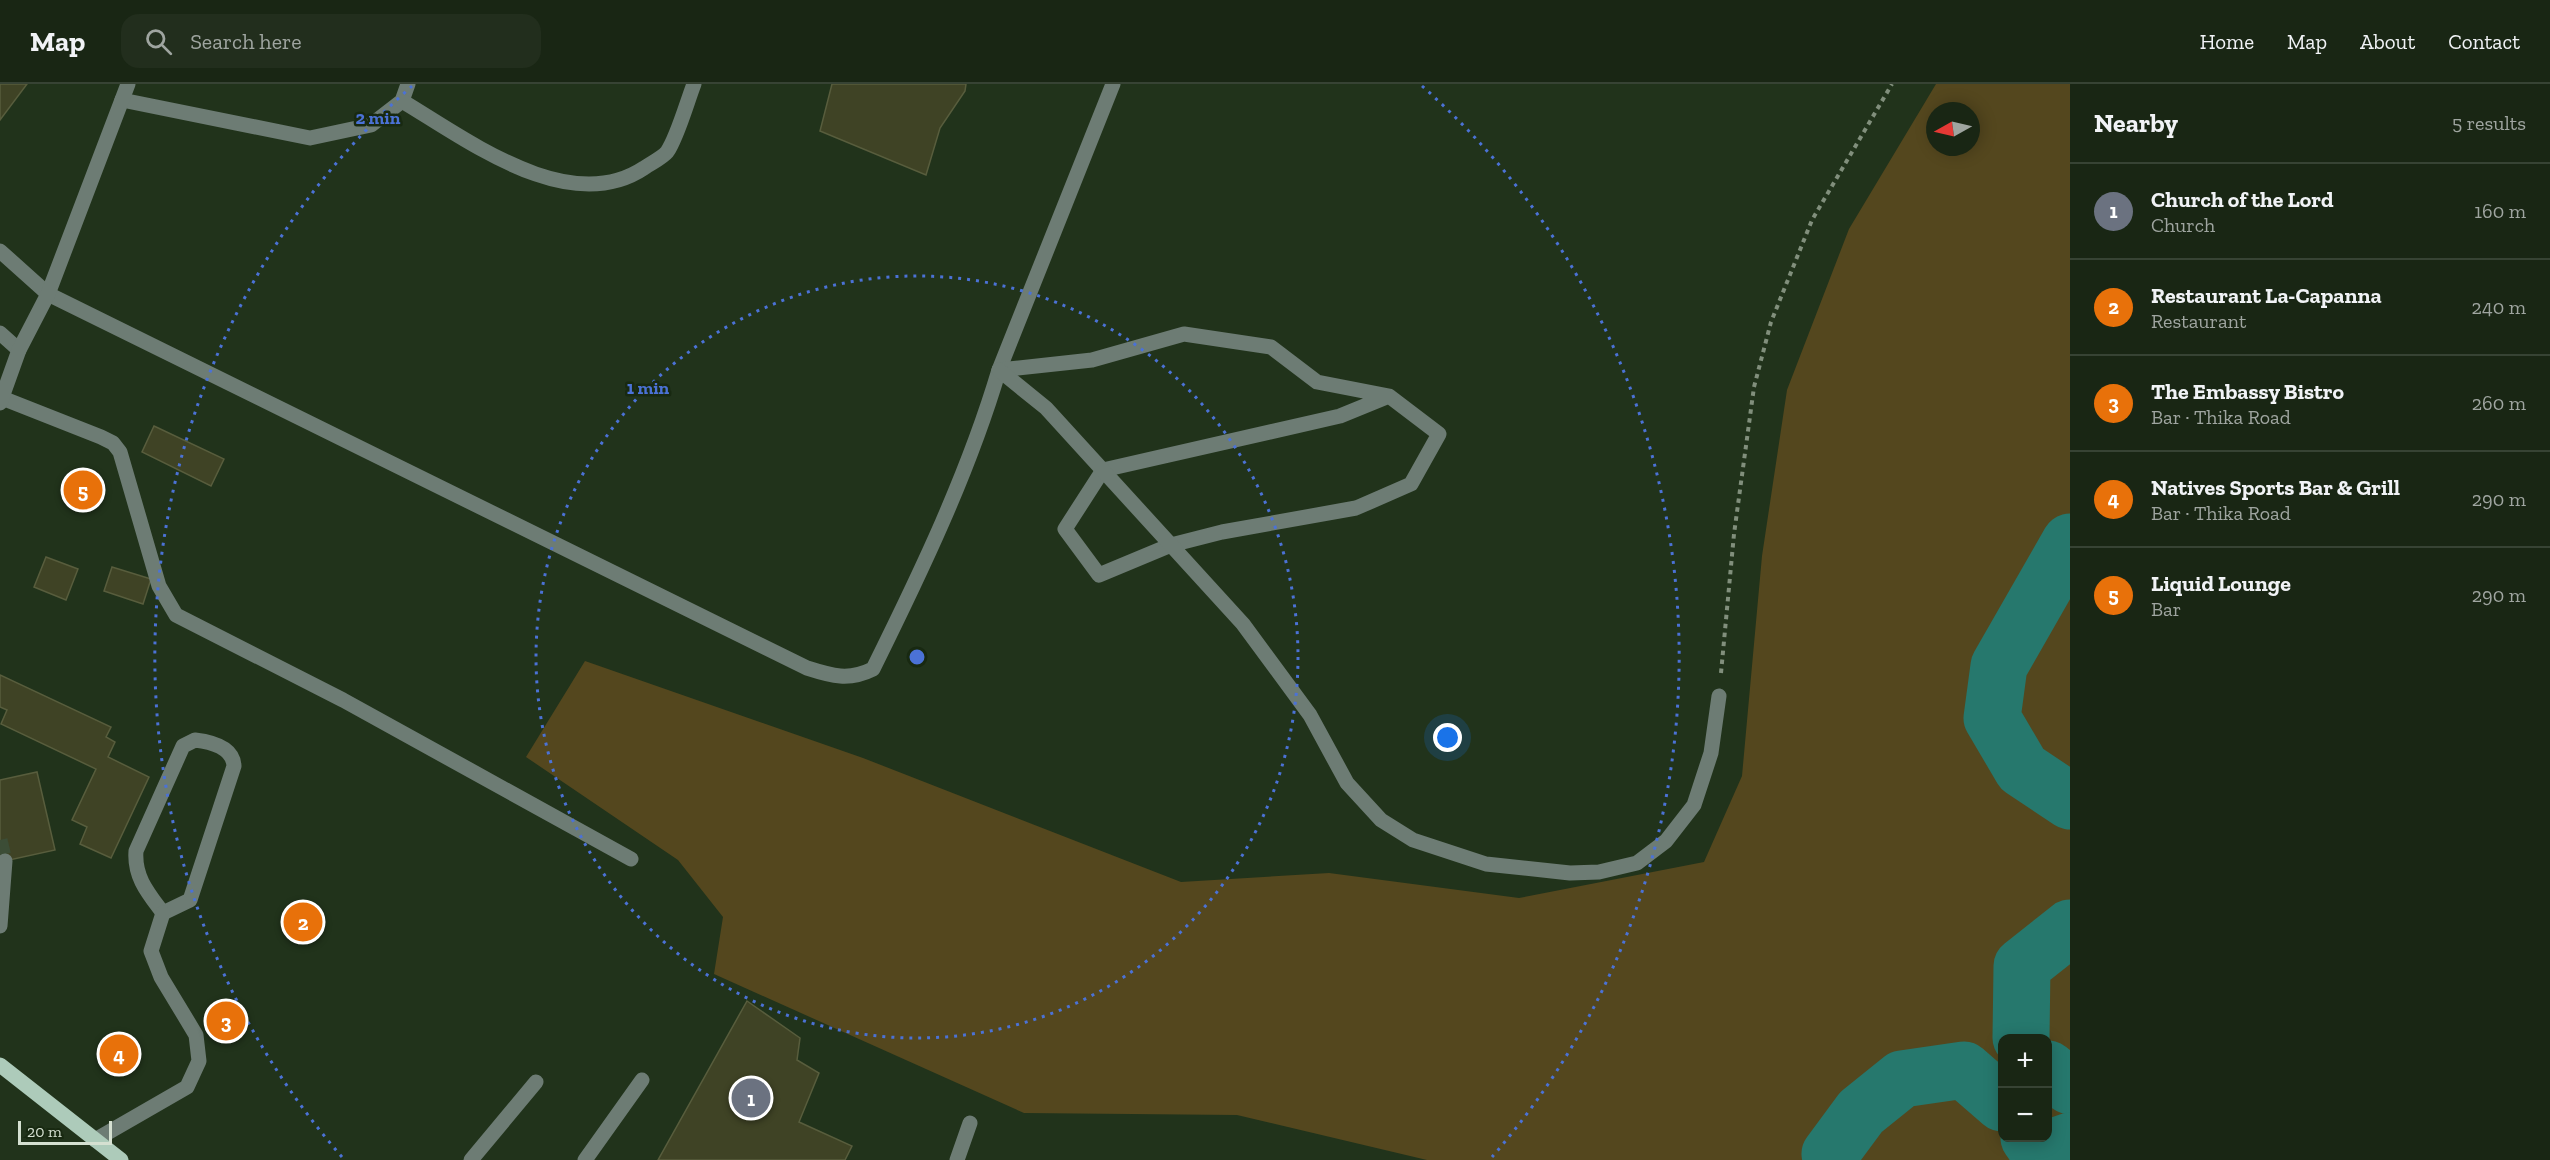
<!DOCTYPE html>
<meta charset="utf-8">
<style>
body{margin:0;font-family:"Zilla Slab",serif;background:#222e1d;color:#f1f3f6}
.controls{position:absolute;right:18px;bottom:18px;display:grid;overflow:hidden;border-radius:12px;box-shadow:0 3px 15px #0003}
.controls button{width:54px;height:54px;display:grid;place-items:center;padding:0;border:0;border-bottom:2px solid #374334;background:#192614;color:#f1f3f6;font:30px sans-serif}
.compass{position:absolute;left:1926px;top:18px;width:54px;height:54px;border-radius:50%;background:#192614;box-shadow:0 3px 15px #0003;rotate:262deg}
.scale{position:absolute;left:18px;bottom:15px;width:94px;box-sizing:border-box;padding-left:6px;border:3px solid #d5e0d1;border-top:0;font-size:16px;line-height:21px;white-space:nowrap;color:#d5e0d1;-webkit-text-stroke:4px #182911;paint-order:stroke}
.you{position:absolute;left:1448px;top:654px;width:21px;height:21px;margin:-15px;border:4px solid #fff;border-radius:50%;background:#1a73e8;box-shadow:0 0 0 9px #1a73e833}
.badge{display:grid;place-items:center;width:39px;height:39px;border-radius:50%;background:#bca0f2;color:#fff;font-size:20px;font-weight:700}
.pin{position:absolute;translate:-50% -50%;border:3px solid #fff;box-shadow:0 2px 6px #0006}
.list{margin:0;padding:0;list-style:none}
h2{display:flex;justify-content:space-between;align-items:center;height:78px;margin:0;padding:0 24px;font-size:26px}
h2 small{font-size:20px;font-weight:400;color:#9fa5a0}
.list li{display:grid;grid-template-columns:39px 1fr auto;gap:18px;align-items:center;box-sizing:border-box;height:96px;padding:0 24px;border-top:2px solid #374334}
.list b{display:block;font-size:22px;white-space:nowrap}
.list p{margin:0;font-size:20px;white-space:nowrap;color:#9fa5a0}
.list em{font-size:20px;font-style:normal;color:#9fa5a0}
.icon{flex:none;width:33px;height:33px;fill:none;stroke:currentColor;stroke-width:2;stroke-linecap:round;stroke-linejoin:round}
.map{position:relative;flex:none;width:2070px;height:1076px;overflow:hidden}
header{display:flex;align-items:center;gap:36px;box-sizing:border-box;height:84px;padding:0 30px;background:#192614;border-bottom:2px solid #374334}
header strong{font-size:28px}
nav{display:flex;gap:33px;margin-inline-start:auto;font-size:21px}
.search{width:420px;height:54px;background:#222e1d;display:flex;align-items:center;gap:15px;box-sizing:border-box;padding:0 21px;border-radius:18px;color:#9fa5a0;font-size:22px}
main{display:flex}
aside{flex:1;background:#192614}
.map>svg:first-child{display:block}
.green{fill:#54471e;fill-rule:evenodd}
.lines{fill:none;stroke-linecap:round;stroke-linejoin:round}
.river{stroke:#26786d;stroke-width:57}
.building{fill:#3f4325;stroke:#585d3d;stroke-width:1.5}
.minor-tunnel{stroke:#3c4d36;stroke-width:15;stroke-dasharray:15 8;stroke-linecap:butt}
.path{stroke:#818f7c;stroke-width:4;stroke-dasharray:4.5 4.5;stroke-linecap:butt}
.minor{stroke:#6d7c74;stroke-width:15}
.major{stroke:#adcbba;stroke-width:15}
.ring{fill:none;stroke:#4b72d6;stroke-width:3;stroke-dasharray:3 6}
.centre{fill:#4b72d6;stroke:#182911;stroke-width:3}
.ring-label{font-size:18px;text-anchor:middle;font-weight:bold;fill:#4b72d6;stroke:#182911;stroke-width:5;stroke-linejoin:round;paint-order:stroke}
</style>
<header>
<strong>Map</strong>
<div class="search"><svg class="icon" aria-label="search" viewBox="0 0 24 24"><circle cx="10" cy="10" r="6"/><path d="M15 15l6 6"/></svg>Search here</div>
<nav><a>Home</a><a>Map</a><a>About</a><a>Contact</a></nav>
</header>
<main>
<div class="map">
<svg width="2070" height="1076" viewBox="0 0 2070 1076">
<rect width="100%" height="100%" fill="#21331b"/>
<path class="green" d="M1936,0H2070V1076H1427L1237,1031L1024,1029L714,890L723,833L678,776L526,673L585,577L863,674L1181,798L1329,789L1519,814L1704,778L1742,692L1762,472L1787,306L1849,145ZM1935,27H1971V63H1935ZM2002,954H2048V1054H2002Z"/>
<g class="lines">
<g class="river">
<path d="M2070,458L1999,582L1992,634L2022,685L2070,717"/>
<path d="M2021,954L2022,882L2070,844"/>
<path d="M2048,985L2070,1002"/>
<path d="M2029,1054L2039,1068L2070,1057"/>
<path d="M1831,1076L1830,1070L1861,1028L1902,995L1964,986L2002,1019"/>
</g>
</g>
<g class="building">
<path d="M0,0H27L0,36Z"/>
<path d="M832,0H966L965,7L940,44L926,91L820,47Z"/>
<path d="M154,342L224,375L211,402L142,368Z"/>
<path d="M46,473L78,485L66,516L34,503Z"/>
<path d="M112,483L151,495L143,520L104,507Z"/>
<path d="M0,591L111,643L106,653L115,658L108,673L149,693L111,774L80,760L87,743L72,736L96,685L1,640L7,626L0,623Z"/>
<path d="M37,688L55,766L0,778V696Z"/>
<path d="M747,917L800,954L797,976L819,989L799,1038L852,1062L845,1076H658Z"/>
</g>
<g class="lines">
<path class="minor-tunnel" d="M0,756L5,777"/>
<path class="path" d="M1721,589L1734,450L1754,303L1771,238L1812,136L1892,0"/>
<g class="minor">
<path d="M122,16L310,54L371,41L402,17L408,0"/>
<path d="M402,17C466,55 569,134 644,84C651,79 662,74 667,68C677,54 687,18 694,0"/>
<path d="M0,167L48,210L807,584C832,592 849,597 873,585C921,488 968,390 999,286L1113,0"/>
<path d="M0,249L19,266"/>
<path d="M999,286L1092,276L1184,250L1271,263L1317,298L1389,312L1439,350L1411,400L1356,424L1222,448L1171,461L1099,491L1065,445L1103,386L1340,332L1389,312"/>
<path d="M999,286L1046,324L1243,540L1310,631L1347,699L1381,736L1413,756L1486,780L1570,789L1599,788L1637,779L1666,757L1694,721L1711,669L1719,612"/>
<path d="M2,314L101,353L113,359L120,368L159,502L176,531L343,616L631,775"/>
<path d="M0,319L19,266L48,210L128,0"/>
<path d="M195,656C212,658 233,663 234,682L190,816L163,829C148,809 134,793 136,767L183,662Z"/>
<path d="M0,842L5,777"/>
<path d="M95,1056L187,1003L199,977L196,951L161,893L151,867L163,829"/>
<path d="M471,1076L536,998"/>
<path d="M585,1076L642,996"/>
<path d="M957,1076L970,1039"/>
</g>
<path class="major" d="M0,981L121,1076"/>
</g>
<g class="ring">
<circle cx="917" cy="573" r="381"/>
<path d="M342 1073A762 762 0 0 1 412 2M1422 2A762 762 0 0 1 1492 1073"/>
</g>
<circle cx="917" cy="573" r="9" class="centre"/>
<g class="ring-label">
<text x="378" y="40">2 min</text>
<text x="648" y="310">1 min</text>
</g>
</svg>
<div class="controls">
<button>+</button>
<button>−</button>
</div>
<svg class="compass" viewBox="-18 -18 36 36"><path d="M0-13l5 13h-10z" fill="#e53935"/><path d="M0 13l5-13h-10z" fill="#9fa5a0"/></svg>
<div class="scale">20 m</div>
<div class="you"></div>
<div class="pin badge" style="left:751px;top:1014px;background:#6b7280">1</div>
<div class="pin badge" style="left:303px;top:838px;background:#e8710a">2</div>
<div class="pin badge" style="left:226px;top:937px;background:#e8710a">3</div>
<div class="pin badge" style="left:119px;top:970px;background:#e8710a">4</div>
<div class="pin badge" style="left:83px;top:406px;background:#e8710a">5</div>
</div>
<aside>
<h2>Nearby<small>5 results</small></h2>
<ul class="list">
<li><span class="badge" style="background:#6b7280">1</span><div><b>Church of the Lord</b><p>Church</p></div><em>160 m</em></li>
<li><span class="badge" style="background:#e8710a">2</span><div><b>Restaurant La-Capanna</b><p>Restaurant</p></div><em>240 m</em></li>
<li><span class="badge" style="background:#e8710a">3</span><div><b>The Embassy Bistro</b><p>Bar · Thika Road</p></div><em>260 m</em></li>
<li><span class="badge" style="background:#e8710a">4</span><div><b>Natives Sports Bar &amp; Grill</b><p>Bar · Thika Road</p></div><em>290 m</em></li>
<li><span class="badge" style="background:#e8710a">5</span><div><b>Liquid Lounge</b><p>Bar</p></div><em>290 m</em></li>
</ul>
</aside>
</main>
